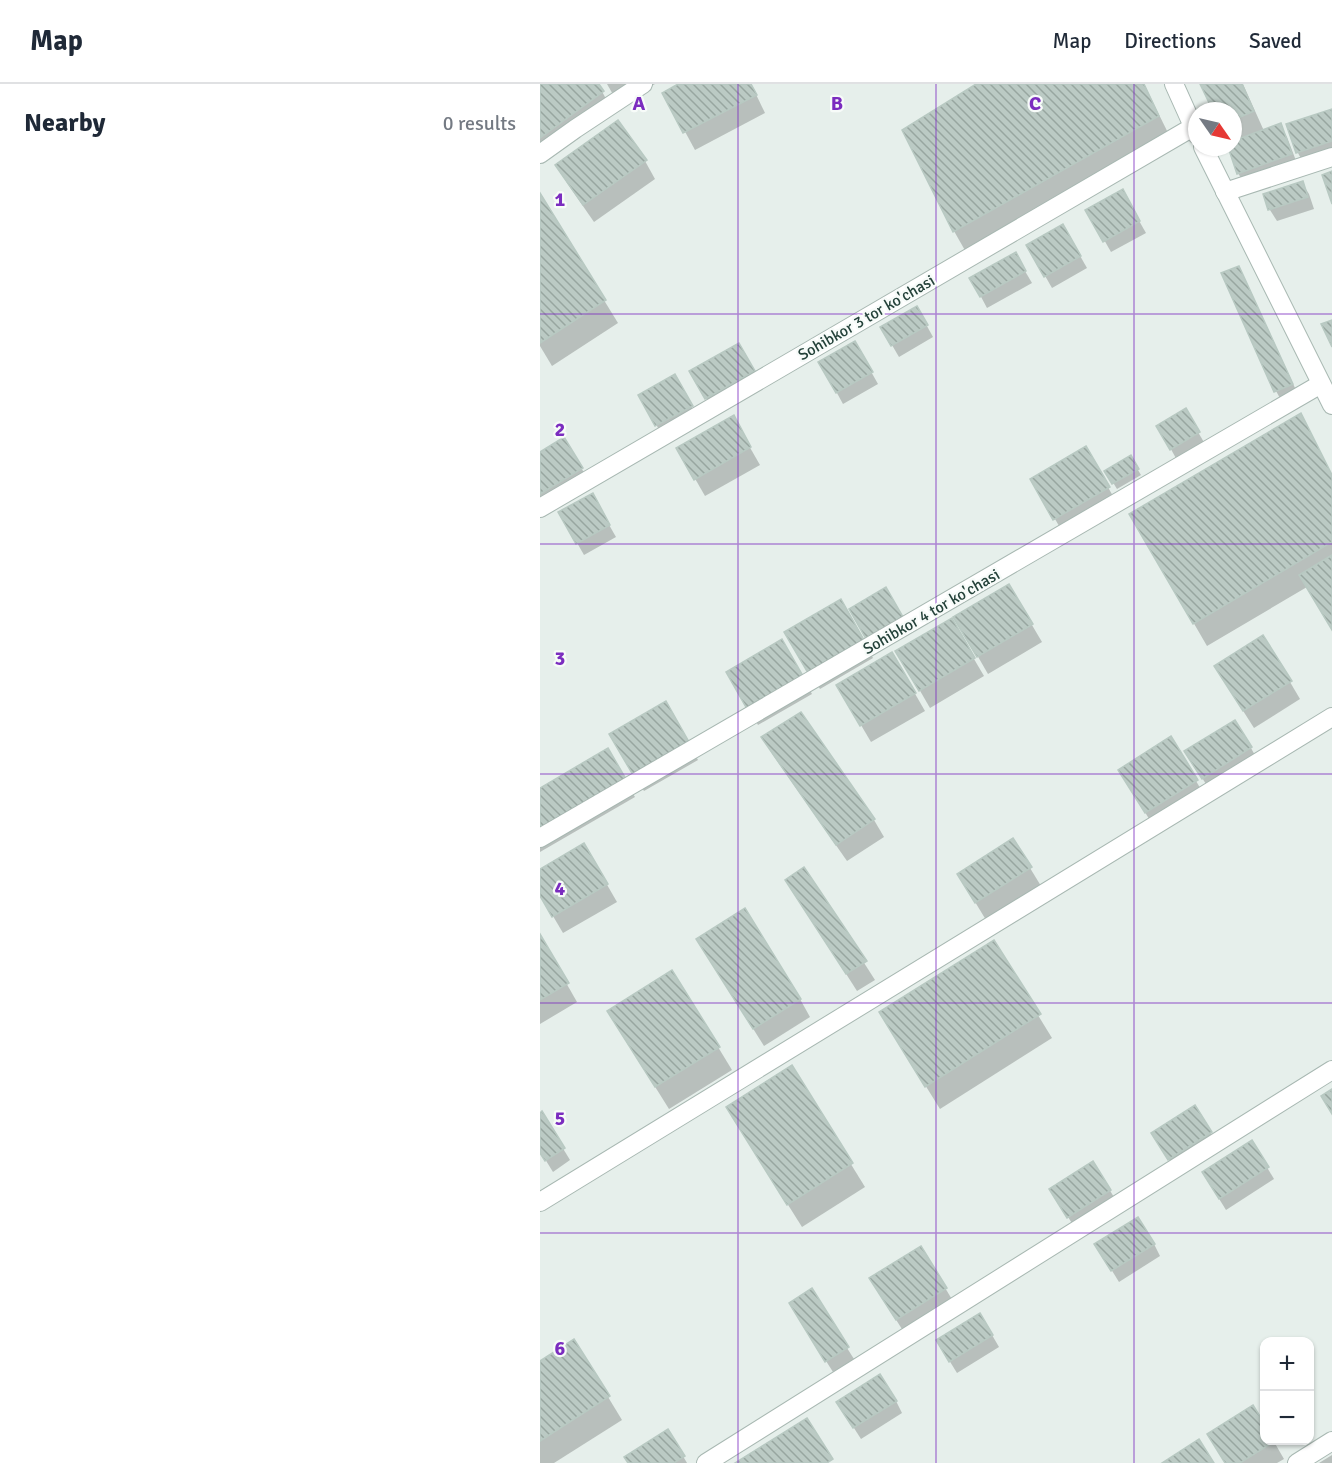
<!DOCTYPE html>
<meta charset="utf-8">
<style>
body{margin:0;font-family:Signika,sans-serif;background:#f2f2f3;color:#1f2937}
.controls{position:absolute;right:18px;bottom:18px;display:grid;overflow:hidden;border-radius:12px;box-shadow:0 2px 4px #0004}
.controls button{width:54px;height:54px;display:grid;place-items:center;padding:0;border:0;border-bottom:2px solid #e0e1e3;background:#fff;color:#1f2937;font:30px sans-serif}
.compass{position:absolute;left:648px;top:18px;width:54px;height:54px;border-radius:50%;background:#fff;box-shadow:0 2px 4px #0004;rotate:124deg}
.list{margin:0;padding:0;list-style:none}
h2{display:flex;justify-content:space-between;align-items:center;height:78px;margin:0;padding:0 24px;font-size:26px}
h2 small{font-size:20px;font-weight:400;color:#747a83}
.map{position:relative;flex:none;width:792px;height:1379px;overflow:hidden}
header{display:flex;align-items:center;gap:36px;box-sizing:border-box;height:84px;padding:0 30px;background:#fff;border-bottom:2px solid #e0e1e3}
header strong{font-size:28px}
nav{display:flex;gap:33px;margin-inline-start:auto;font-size:21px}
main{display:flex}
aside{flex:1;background:#fff}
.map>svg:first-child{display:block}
.shadow{fill:#0003}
.building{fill:url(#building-back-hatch);stroke:#b8c9c2;stroke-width:1.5}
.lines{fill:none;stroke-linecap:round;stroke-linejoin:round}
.minor-casing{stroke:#a8b8b2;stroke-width:20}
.minor{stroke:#fff;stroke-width:18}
.grid{fill:none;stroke:#7b2cbf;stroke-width:1.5;stroke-opacity:0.55}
.labels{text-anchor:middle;stroke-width:4.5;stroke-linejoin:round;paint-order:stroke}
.street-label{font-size:16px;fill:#24423a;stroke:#f7fbf9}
.grid-label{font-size:20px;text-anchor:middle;font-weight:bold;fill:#7b2cbf;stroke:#f7fbf9;stroke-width:4.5;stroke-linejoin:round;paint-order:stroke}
</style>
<header>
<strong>Map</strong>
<nav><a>Map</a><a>Directions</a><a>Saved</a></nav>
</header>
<main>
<aside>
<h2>Nearby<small>0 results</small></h2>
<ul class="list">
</ul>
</aside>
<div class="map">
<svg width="792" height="1379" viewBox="0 0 792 1379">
<defs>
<pattern id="building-back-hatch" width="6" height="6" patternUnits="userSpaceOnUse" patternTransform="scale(1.5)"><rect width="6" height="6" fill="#bbcac4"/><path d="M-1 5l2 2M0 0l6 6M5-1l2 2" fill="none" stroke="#98a6a0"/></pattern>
</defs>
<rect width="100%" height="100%" fill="#e6efeb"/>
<g class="shadow">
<path d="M0,0H58L72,26L0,78Z"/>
<path d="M67,0H115L79,21Z"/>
<path d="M142,0H211L225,29L155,66L124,9Z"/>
<path d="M439,0H604L631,55L427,170L414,147Z"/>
<path d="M662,0H703L724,47L740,41L747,53L758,82L705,101L698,89L689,63H693V27H674Z"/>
<path d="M792,26V70L764,80L758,69L748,41Z"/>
<path d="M78,39L105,77L115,95L54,138L27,99L17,81Z"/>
<path d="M762,99L769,110L774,125L737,137L730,126L725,111Z"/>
<path d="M582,107L606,149L571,168L547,126Z"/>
<path d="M0,112L78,239L12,282L0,262Z"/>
<path d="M523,142L547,184L512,204L488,162Z"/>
<path d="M475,170L492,199L447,224L431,194Z"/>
<path d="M698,184L708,202L761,317L746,325L736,307Z"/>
<path d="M377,224L393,253L359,273L342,244Z"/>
<path d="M315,259L338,300L303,320L280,278Z"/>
<path d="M198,261L220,299L173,326L151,288Z"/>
<path d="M134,292L158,334L123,353L100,311Z"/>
<path d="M645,326L665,360L637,376L618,342Z"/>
<path d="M761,331L792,391V545L767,503L667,562L591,431Z"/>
<path d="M193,334L220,381L165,412L138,365Z"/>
<path d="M24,355L52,402L0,433V370Z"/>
<path d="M546,364L578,421L525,452L492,396Z"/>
<path d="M590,373L601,391L577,405L566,387Z"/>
<path d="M52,411L76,453L44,471L20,429Z"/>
<path d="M469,502L502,558L448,590L415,533Z"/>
<path d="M300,517L333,574L280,605L246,549Z"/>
<path d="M411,536L444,592L390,624L357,567Z"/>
<path d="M241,557L272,610L218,641L188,589Z"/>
<path d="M352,570L385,627L331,658L298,602Z"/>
<path d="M750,598L760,615L714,644L686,600Z"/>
<path d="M125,619L158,676L104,707L71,651Z"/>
<path d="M261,630L334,736L344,753L307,777L233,671L223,654Z"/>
<path d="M711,664L717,675L669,705L653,679Z"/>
<path d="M67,666L95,713L0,768V706Z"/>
<path d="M656,697L666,714L616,746L590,704Z"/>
<path d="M473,756L501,802L446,836L429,808Z"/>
<path d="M44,761L77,818L23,849L0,810V787Z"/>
<path d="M264,785L335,896L317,907L257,813Z"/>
<path d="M0,853L37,918L0,940Z"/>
<path d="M453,858L512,954L400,1025L354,951Z"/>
<path d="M168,873L260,915L270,933L224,962Z"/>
<path d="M82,950L178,963L192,986L129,1025Z"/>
<path d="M251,983L325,1103L262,1143L201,1046Z"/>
<path d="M2,1030L30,1076L13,1088L0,1067V1031Z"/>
<path d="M671,1049L678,1060L636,1086L620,1061Z"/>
<path d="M712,1058L734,1095L686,1126L670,1100Z"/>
<path d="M553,1079L577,1118L535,1144L518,1117Z"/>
<path d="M614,1160L620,1172L579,1198L563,1172Z"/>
<path d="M381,1164L416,1222L367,1253L341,1212Z"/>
<path d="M257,1231L307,1264L314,1275L293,1288Z"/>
<path d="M452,1251L459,1263L417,1289L404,1268Z"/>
<path d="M34,1257L82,1336L14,1379H0V1279Z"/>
<path d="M356,1317L362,1329L321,1355L305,1330Z"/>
<path d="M712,1323L724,1342V1356H733L744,1375L737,1379H686Z"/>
<path d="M128,1347L147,1379H90Z"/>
<path d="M792,1371V1379H779Z"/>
</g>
<g class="building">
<path d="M0,0H59L64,7L0,54Z"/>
<path d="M138,0H211L217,11L143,49L122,9Z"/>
<path d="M436,0H604L619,32L413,148L362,46Z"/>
<path d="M660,0H702L714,27L693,36V27H673Z"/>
<path d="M792,25V57L756,69L746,40Z"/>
<path d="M78,36L107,76L43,121L15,81Z"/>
<path d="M741,39L752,70L697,90L688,63H693V57Z"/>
<path d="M792,87V120L782,91Z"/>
<path d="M763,97L768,113L728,126L723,110Z"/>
<path d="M583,105L600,137L563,158L545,126Z"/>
<path d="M0,109L66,216L0,259Z"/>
<path d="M523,140L541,172L504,193L486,161Z"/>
<path d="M476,168L486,187L440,213L429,194Z"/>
<path d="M699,182L753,300L734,308L681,189Z"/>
<path d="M377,222L388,241L351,262L340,243Z"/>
<path d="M792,236V263L781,240Z"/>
<path d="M315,257L333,288L296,309L278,278Z"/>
<path d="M199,259L215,287L165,315L149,287Z"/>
<path d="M135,290L153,322L115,342L98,311Z"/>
<path d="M646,324L660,348L630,366L616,342Z"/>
<path d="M761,329L792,391V458L653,540L589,430Z"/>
<path d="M194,331L211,363L154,396L136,364Z"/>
<path d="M24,353L43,384L0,410V368Z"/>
<path d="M546,362L570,403L513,436L490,395Z"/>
<path d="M591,371L599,385L572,400L564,387Z"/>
<path d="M53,409L70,441L36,460L18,428Z"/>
<path d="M792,471V546L759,491Z"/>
<path d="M469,500L493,540L437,573L413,533Z"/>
<path d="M346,503L363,533L326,555L309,525Z"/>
<path d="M301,515L324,556L268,589L244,548Z"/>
<path d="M412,534L435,574L379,607L355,567Z"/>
<path d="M723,551L752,597L703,627L674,582Z"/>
<path d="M242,555L263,592L207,625L186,588Z"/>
<path d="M352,568L376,609L320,642L296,601Z"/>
<path d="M126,617L149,658L93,691L69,650Z"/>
<path d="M261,628L335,735L296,761L221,653Z"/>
<path d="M695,636L712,663L662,695L644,667Z"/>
<path d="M631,652L658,696L605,729L578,686Z"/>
<path d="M68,664L86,695L0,745V704Z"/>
<path d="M473,754L492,783L435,819L417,790Z"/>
<path d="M44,759L68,800L12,833L0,812V785Z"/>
<path d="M264,783L327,877L306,890L245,796Z"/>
<path d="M205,824L261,915L213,945L156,855Z"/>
<path d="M0,850L29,899L0,916Z"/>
<path d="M454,856L501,930L385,1003L339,928Z"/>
<path d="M132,886L180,963L115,1003L67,927Z"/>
<path d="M252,981L313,1079L247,1121L186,1023Z"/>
<path d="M792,1005V1030L781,1012Z"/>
<path d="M655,1021L672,1048L628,1076L611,1049Z"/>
<path d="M2,1027L25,1064L5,1077L0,1069V1029Z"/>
<path d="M712,1056L729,1083L679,1115L662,1088Z"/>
<path d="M553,1077L571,1106L527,1134L509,1105Z"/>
<path d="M598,1133L615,1160L571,1187L554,1160Z"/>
<path d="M381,1162L407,1204L356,1236L329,1194Z"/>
<path d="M272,1204L309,1263L285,1278L249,1219Z"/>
<path d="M440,1229L453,1251L409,1278L396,1256Z"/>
<path d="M34,1255L70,1312L0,1357V1277Z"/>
<path d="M340,1290L357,1317L313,1344L296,1318Z"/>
<path d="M713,1321L724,1339V1356L735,1357L700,1379H685L667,1350Z"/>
<path d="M267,1334L293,1375L287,1379H195Z"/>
<path d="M128,1345L145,1372L134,1379H88L84,1373Z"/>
<path d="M659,1355L674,1379H622Z"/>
</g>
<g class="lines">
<g class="minor-casing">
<g id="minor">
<path d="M634,0L657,51"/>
<path d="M663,63L792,321"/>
<path d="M0,70L35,45L103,0"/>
<path d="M685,108L792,73"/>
<path d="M0,424L653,43"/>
<path d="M0,754L781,300"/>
<path d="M0,1118L792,633"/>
<path d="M166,1379L792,986"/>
<path d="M757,1379L792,1357"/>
</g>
</g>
<use href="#minor" class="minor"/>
</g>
<path class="grid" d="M198,0V1379M396,0V1379M594,0V1379M0,230H792M0,460H792M0,690H792M0,919H792M0,1149H792"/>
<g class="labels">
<g class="street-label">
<text transform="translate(326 233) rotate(-30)" y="6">Sohibkor 3 tor ko'chasi</text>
<text transform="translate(391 527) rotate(-30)" y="6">Sohibkor 4 tor ko'chasi</text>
</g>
</g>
<g class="grid-label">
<text x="99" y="26">A</text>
<text x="297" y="26">B</text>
<text x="495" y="26">C</text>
<text x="20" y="122">1</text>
<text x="20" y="352">2</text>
<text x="20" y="581">3</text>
<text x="20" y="811">4</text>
<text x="20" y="1041">5</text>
<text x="20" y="1271">6</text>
</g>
</svg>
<div class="controls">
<button>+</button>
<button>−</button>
</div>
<svg class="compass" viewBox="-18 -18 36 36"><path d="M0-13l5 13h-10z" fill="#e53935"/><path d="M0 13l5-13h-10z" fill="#747a83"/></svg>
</div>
</main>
